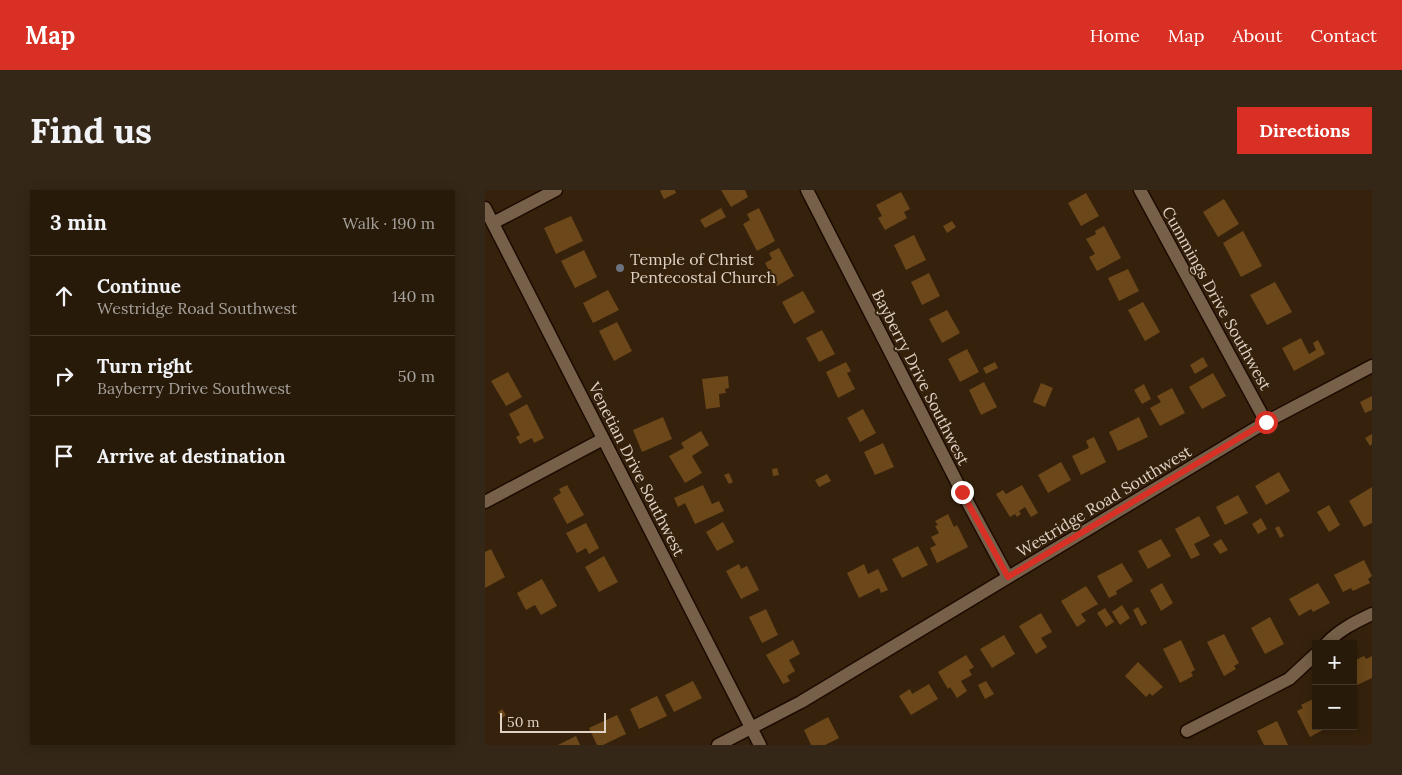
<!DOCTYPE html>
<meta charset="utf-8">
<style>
body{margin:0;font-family:Lora,serif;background:#342717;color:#f1f3f6}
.controls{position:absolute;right:15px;bottom:15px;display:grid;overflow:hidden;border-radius:0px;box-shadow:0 2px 12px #0003}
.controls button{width:45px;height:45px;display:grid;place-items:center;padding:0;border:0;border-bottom:1px solid #44382a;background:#281a09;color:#f1f3f6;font:25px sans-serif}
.scale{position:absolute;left:15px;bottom:12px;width:106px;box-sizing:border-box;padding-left:5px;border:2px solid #dfd2c5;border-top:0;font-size:14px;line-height:18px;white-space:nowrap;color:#dfd2c5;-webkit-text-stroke:4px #36220c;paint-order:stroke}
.stop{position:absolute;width:15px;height:15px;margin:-11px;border:4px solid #d93025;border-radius:50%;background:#fff}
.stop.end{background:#d93025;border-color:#fff;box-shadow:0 1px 5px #0008}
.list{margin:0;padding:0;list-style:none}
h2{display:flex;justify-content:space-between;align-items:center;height:65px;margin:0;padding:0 20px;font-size:21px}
h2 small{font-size:16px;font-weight:400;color:#a5a19c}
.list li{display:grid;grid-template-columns:32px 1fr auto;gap:15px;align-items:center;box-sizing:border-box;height:80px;padding:0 20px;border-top:1px solid #44382a}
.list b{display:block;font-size:19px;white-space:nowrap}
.list p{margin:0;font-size:16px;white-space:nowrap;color:#a5a19c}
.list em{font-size:16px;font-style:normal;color:#a5a19c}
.icon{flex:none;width:28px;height:28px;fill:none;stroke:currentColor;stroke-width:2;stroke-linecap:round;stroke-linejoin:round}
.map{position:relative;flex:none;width:887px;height:555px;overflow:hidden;border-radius:0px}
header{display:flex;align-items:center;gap:30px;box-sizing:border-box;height:70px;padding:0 25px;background:#d93025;color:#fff}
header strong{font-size:24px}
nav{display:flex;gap:28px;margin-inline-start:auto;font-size:18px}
.intro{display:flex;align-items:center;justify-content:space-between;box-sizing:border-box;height:120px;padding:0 30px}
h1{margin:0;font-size:35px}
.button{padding:12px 22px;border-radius:0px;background:#d93025;color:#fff;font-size:18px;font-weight:700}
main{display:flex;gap:30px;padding:0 30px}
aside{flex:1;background:#281a09;border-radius:0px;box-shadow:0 2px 12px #0003}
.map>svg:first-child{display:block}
.building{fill:#6b4719}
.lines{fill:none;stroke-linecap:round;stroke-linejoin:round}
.minor-casing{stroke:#1d0a00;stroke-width:15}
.minor{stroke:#776049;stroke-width:12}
.route{stroke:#d93025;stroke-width:6}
.worship-dot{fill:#6b7280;stroke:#36220c;stroke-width:2}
.labels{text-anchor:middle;stroke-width:4;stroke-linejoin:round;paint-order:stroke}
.poi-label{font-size:16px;fill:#dfd2c5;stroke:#36220c;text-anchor:start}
.street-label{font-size:16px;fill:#dfd2c5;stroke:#36220c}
</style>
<header>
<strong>Map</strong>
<nav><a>Home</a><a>Map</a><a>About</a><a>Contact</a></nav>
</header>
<div class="intro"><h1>Find us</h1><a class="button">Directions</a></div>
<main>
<aside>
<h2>3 min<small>Walk · 190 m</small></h2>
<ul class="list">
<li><svg class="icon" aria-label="ahead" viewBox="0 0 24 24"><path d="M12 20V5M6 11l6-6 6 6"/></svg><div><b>Continue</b><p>Westridge Road Southwest</p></div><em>140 m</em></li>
<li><svg class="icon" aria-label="right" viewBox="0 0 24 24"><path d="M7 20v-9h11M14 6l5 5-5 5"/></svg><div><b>Turn right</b><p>Bayberry Drive Southwest</p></div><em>50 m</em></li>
<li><svg class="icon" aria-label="arrive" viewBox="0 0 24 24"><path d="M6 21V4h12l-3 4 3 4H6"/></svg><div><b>Arrive at destination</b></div></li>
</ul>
</aside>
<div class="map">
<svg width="887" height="555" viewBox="0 0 887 555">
<rect width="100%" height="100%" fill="#36220c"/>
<g class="building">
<path d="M177,0H190L191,3L179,9L175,1Z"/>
<path d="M236,0H260L263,7L246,17Z"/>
<path d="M416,2L425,19L419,22L422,28L400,40L393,28L397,26L391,15Z"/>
<path d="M601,3L614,26L596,36L583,13Z"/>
<path d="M739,9L754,34L733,47L718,22Z"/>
<path d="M236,18L241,27L220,38L215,30Z"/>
<path d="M274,18L290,51L272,61L258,34L265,30L262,24Z"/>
<path d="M86,26L98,51L71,64L59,38Z"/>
<path d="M467,31L471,37L462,43L458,36Z"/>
<path d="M619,36L636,68L612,81L604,67L610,64L601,49L611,44L610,41Z"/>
<path d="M758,41L777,76L756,87L738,53Z"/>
<path d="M429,45L441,70L421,80L409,55Z"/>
<path d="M294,58L309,86L292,96L280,73L287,69L284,63Z"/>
<path d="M99,60L112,87L90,98L76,71Z"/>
<path d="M643,79L654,101L634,111L623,88Z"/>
<path d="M444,83L455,106L437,115L426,92Z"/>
<path d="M790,92L807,122L782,135L765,105Z"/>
<path d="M123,100L134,120L108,133L98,113Z"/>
<path d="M318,101L330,122L309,134L297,112Z"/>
<path d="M658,112L675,142L660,151L643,120Z"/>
<path d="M462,120L475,143L457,153L444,129Z"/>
<path d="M132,132L147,161L129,171L114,141Z"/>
<path d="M337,140L350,164L334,172L321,148Z"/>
<path d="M816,148L824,164L831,160L828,153L833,150L840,164L809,181L797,158Z"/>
<path d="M482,159L494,182L475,192L463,169Z"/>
<path d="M718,167L723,176L710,184L705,175Z"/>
<path d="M361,172L366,181L362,183L370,199L353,208L341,182Z"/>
<path d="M510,172L513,178L501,184L498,178Z"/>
<path d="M23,182L37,207L21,216L6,191Z"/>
<path d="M728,183L741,206L717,219L704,197Z"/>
<path d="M243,186L244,198L240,199L241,203L234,204L235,217L221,219L217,189Z"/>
<path d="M499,192L512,217L496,225L484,200Z"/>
<path d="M556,193L568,198L560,217L548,212Z"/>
<path d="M659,194L666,209L657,214L649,200Z"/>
<path d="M687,198L700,223L675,236L665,218L676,212L672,206Z"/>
<path d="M887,206V220L880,223L875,212Z"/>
<path d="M42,214L59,248L49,253L47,248L35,254L31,247L35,245L24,224Z"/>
<path d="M378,219L391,243L375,252L362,228Z"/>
<path d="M178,227L187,249L157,262L148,240Z"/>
<path d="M654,227L663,247L633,261L624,242Z"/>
<path d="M216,241L224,255L207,266L217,283L200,293L184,266L199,258L196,253Z"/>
<path d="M887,244V254L885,256L880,248Z"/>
<path d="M609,247L621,272L596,285L587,266L604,258L601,251Z"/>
<path d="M398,253L409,277L390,285L379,262Z"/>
<path d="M576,272L586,290L563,303L553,285Z"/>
<path d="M292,278L294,285L288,286L287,279Z"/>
<path d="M794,282L805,301L781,315L770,296Z"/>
<path d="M244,283L248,292L244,294L239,285Z"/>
<path d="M342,284L346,291L334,297L330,290Z"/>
<path d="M82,295L99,325L82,334L68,308L76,303L74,299Z"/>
<path d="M218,295L227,314L234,311L239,321L210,334L200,313L193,317L189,308Z"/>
<path d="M537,295L553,323L546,327L540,317L534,321L536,324L532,327L530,324L525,327L511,304L518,300L521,304Z"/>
<path d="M887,297V333L879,337L864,311Z"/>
<path d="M753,305L763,323L740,335L731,317Z"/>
<path d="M844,315L855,335L844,342L832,322Z"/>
<path d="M463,324L469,337L472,335L483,357L452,373L445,358L451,355L446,347L454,343L450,336L453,335L450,331Z"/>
<path d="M714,326L725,346L709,354L715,365L706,369L690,339Z"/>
<path d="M776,328L782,339L773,344L767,334Z"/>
<path d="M238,332L249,352L232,361L221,342Z"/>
<path d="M101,333L114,358L104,364L101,358L92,363L81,343Z"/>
<path d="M794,336L799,346L795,348L790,338Z"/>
<path d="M676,349L686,366L663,379L653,361Z"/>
<path d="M736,349L743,360L735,364L728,354Z"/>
<path d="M433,356L443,375L417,388L407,369Z"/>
<path d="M6,359L20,387L0,398V362Z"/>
<path d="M119,366L133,392L114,402L100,377Z"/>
<path d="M879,370L887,386L883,389L885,393L868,401L866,398L858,402L849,385Z"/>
<path d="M637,373L648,391L631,401L632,404L624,408L612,386Z"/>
<path d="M254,374L256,379L262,376L274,400L256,409L241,381Z"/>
<path d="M379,374L383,384L393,379L403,400L396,403L394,398L374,408L362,383Z"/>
<path d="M57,389L72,416L56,425L50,415L41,420L32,403Z"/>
<path d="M677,393L688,413L676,421L665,400Z"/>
<path d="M833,393L845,413L828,422L826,419L814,426L804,409Z"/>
<path d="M601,396L613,414L596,424L601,431L592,437L576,411Z"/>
<path d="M637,415L645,428L635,435L627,422Z"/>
<path d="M653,417L662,433L656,436L648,420Z"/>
<path d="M620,418L629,432L621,437L612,423Z"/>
<path d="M281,419L293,445L277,453L264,427Z"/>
<path d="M556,423L567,442L556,448L562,457L551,464L534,436Z"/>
<path d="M785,427L799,454L780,464L766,438Z"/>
<path d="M739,444L754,473L749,476L751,479L739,486L722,452Z"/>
<path d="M519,445L530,464L507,478L495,459Z"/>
<path d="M308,450L315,464L304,470L310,481L302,486L305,491L298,494L281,465Z"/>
<path d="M696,450L710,480L706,482L708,486L695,493L678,459Z"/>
<path d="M481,465L489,477L484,480L487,485L476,491L482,501L472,508L465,497L463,499L453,482Z"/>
<path d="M879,466L881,469L887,466V488L868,497V471Z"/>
<path d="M653,472L678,497L667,506L665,503L661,507L640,486Z"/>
<path d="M208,491L217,508L189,522L180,505Z"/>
<path d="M501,491L509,504L500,509L493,495Z"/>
<path d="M444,494L453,509L426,525L414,506L425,499L427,504Z"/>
<path d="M172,506L182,526L154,539L145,519Z"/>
<path d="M830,508L831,536H845L825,547L812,521L818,518L816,515Z"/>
<path d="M17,519L21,525L17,528L13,522Z"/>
<path d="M132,525L141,544L118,555H112L104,538Z"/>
<path d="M343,527L354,548L340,555H326L319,540Z"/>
<path d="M792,531L803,555H779L772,541Z"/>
<path d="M91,546L95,555H73Z"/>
</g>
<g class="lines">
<g class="minor-casing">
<g id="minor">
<path d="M322,0L477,302L523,387"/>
<path d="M655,0L781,232"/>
<path d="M0,18L275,555"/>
<path d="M8,33L71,0"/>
<path d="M0,312L118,249"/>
<path d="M841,454C854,440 870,432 887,424"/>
<path d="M702,541L804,489L831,464"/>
<path d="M233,555L316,512L781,232L887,176"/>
</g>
</g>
<use href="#minor" class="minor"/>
</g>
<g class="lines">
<path class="route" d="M477,302L523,387L781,232"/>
</g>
<circle class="worship-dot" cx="135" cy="78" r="5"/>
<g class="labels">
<g class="poi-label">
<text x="145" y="75">Temple of Christ<tspan x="145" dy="18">Pentecostal Church</tspan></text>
</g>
<g class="street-label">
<text transform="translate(732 108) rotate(61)" y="6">Cummings Drive Southwest</text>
<text transform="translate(436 187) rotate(63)" y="6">Bayberry Drive Southwest</text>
<text transform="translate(152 279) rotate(63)" y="6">Venetian Drive Southwest</text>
<text transform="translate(619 311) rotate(-31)" y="6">Westridge Road Southwest</text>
</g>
</g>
</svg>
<div class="controls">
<button>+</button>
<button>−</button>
</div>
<div class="scale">50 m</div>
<div class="stop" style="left:781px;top:232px"></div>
<div class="stop end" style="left:477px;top:302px"></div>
</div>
</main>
